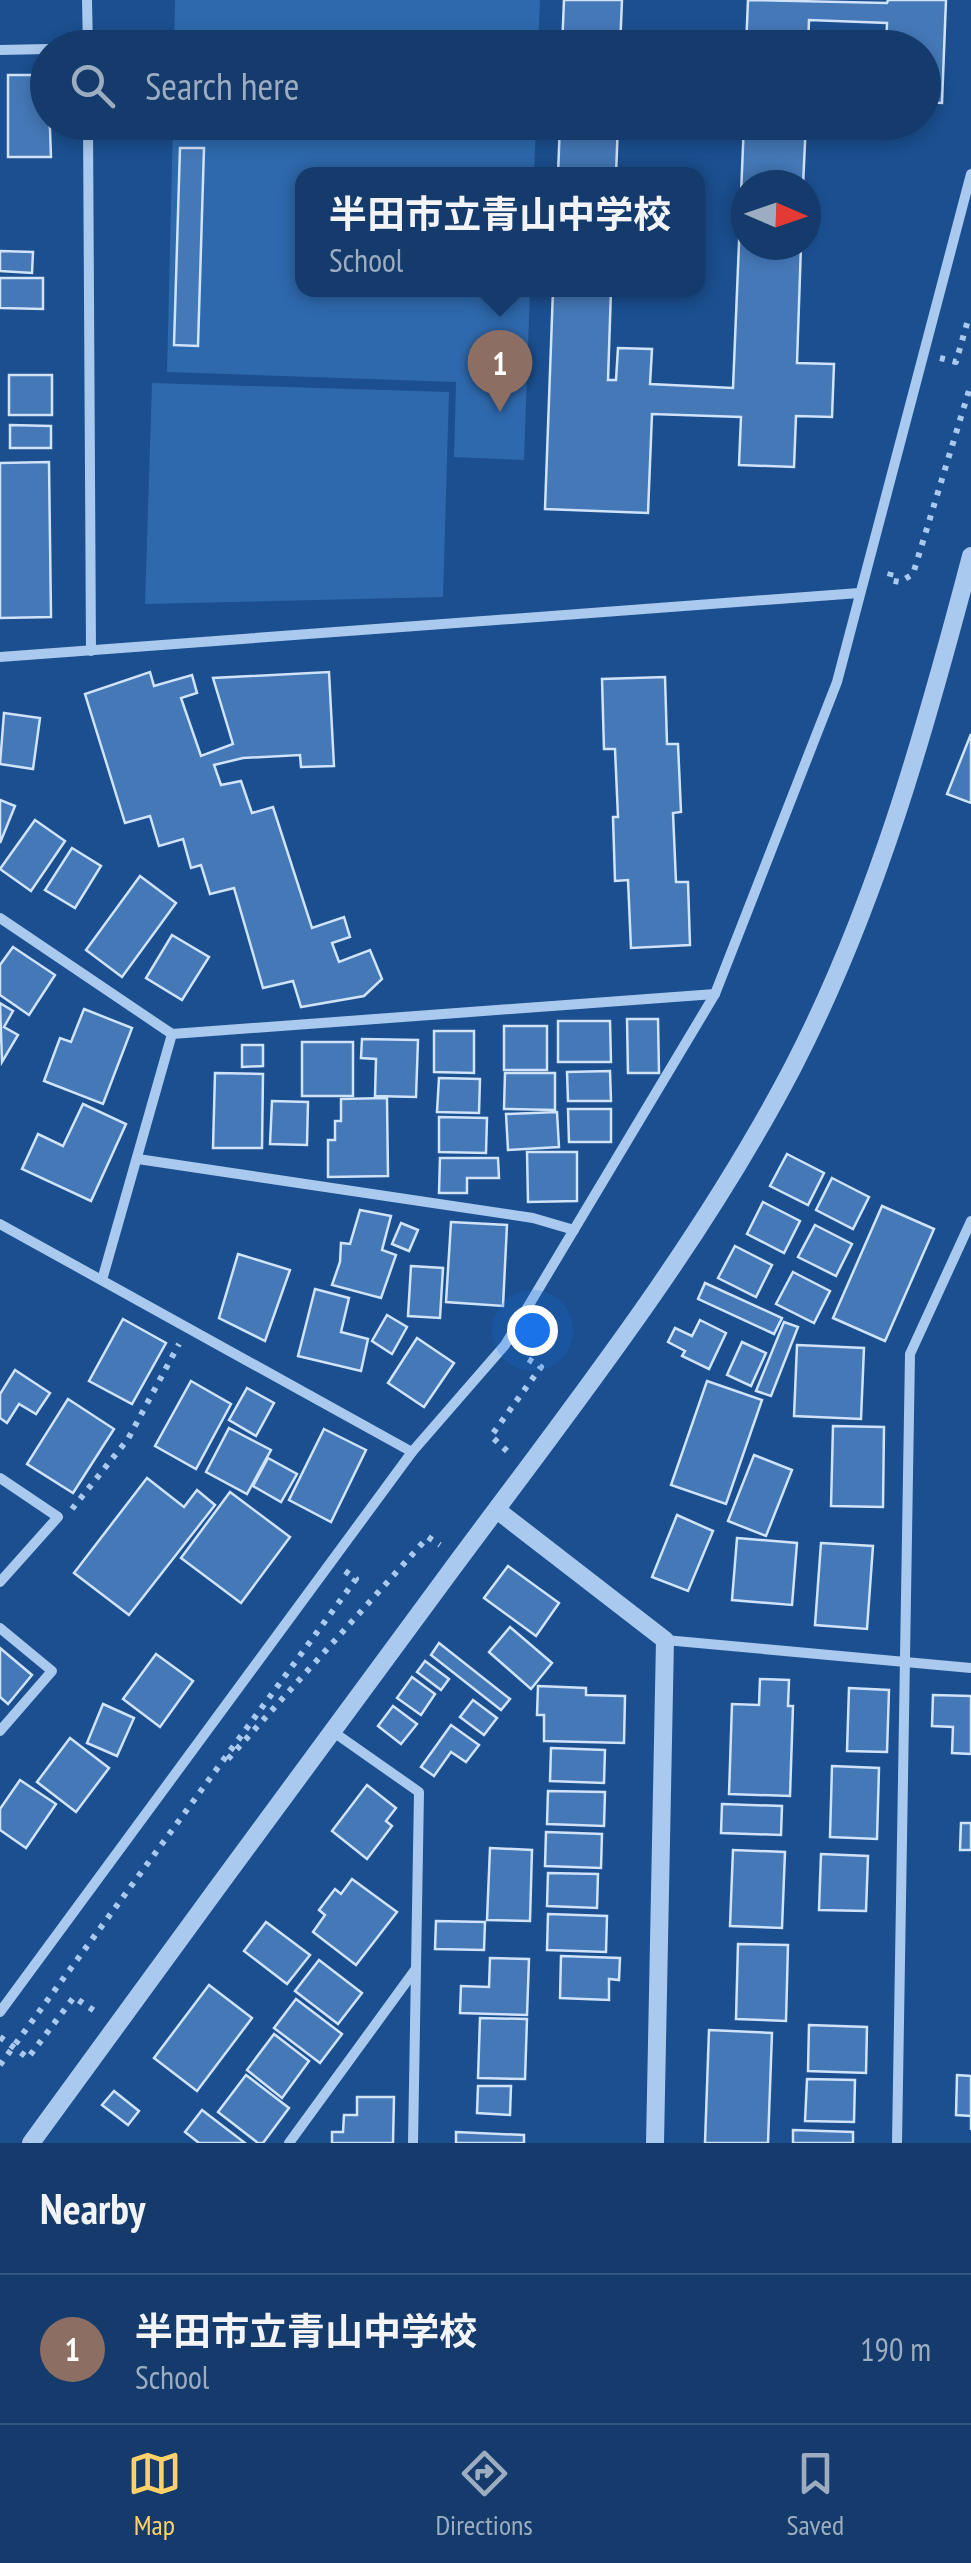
<!DOCTYPE html>
<meta charset="utf-8">
<style>
body{margin:0;font-family:"PT Sans Narrow","Noto Sans JP",sans-serif;background:#214673;color:#f1f3f6}
.compass{position:absolute;left:731px;top:170px;width:90px;height:90px;border-radius:50%;background:#143b6b;box-shadow:0 5px 15px #0003;rotate:92deg}
.you{position:absolute;left:532px;top:1330px;width:35px;height:35px;margin:-25px;border:8px solid #fff;border-radius:50%;background:#1a73e8;box-shadow:0 0 0 15px #1a73e833}
.badge{display:grid;place-items:center;width:65px;height:65px;border-radius:50%;background:#ffd166;color:#fff;font-size:32px;font-weight:700}
.pin{position:absolute;translate:-50% -82px;filter:drop-shadow(0 2px 5px #0008)}
.pin::after{content:'';position:absolute;top:52px;width:35px;height:30px;background:inherit;clip-path:polygon(0 0,100% 0,50% 100%)}
.popup{position:absolute;left:295px;top:167px;width:410px;height:130px;box-sizing:border-box;display:grid;place-content:center;border-radius:20px;background:#143b6b;filter:drop-shadow(0 2px 8px #0005);font-size:32px;white-space:nowrap;color:#9dadc1}
.popup b{font-size:38px;color:#f1f3f6}
.popup::after{content:'';position:absolute;left:50%;top:100%;margin-left:-20px;border:20px solid transparent;border-top-color:#143b6b}
.list{margin:0;padding:0;list-style:none}
h2{display:flex;justify-content:space-between;align-items:center;height:130px;margin:0;padding:0 40px;font-size:42px}
h2 small{font-size:32px;font-weight:400;color:#9dadc1}
.list li{display:grid;grid-template-columns:65px 1fr auto;gap:30px;align-items:center;box-sizing:border-box;height:150px;padding:0 40px;border-top:2px solid #33557e}
.list b{display:block;font-size:38px;white-space:nowrap}
.list p{margin:0;font-size:32px;white-space:nowrap;color:#9dadc1}
.list em{font-size:32px;font-style:normal;color:#9dadc1}
.icon{flex:none;width:55px;height:55px;fill:none;stroke:currentColor;stroke-width:2;stroke-linecap:round;stroke-linejoin:round}
.map{position:relative;flex:none;width:971px;height:2143px;overflow:hidden}
.search{position:absolute;background:#143b6b;box-shadow:0 5px 15px #0003;left:30px;right:30px;top:30px;height:110px;display:flex;align-items:center;gap:25px;box-sizing:border-box;padding:0 35px;border-radius:55px;color:#9dadc1;font-size:38px}
.sheet{height:280px;background:#143b6b}
nav{display:flex;justify-content:space-around;align-items:center;box-sizing:border-box;height:140px;border-top:2px solid #33557e;background:#143b6b;font-size:28px;color:#9dadc1}
nav a{display:grid;justify-items:center;gap:5px}
nav .on{color:#ffd166}
.map>svg:first-child{display:block}
.pitch{fill:#2e69ad}
.building{fill:#4478b7;stroke:#cfe3fa;stroke-width:2.5}
.lines{fill:none;stroke-linecap:round;stroke-linejoin:round}
.path{stroke:#a9c9ee;stroke-width:6;stroke-dasharray:5 8;stroke-linecap:butt}
.minor{stroke:#a9c9ee;stroke-width:10}
.tertiary{stroke:#a9c9ee;stroke-width:18}
</style>
<div class="map">
<svg width="971" height="2143" viewBox="0 0 971 2143">
<rect width="100%" height="100%" fill="#1b4f8f"/>
<g class="pitch">
<path d="M175,0H540L538,47H174Z"/>
<path d="M173,123H536L534,174L302,175V290H530L524,460L454,457L456,382L167,372Z"/>
<path d="M152,383L449,392L443,597L145,604Z"/>
</g>
<g class="building">
<path d="M564,0H622L620,48H562Z"/>
<path d="M748,0L887,3L888,0H946L942,103L924,102V48H886L887,23L809,20L808,48H746Z"/>
<path d="M8,75H48L51,157H8Z"/>
<path d="M560,122H618L616,175H558Z"/>
<path d="M628,122H651V138L628,137Z"/>
<path d="M744,122H806L803,185H746V245H801L797,363L834,364L832,417L796,416L794,467L739,465L741,417L652,414L648,513L545,509L553,290H611L608,380H616L618,348L652,349L650,384L733,388Z"/>
<path d="M180,148H204L198,346L174,345Z"/>
<path d="M0,251L33,252L32,273L0,271Z"/>
<path d="M0,278H43V309L0,308Z"/>
<rect x="9" y="375" width="43" height="40"/>
<path d="M10,425L51,426V448H10Z"/>
<path d="M49,462L51,617L0,618V463Z"/>
<path d="M150,672L154,686L192,675L197,693L181,698L201,756L233,744L213,678L329,672L334,766L301,767L300,755L243,758L214,765L221,785L241,781L252,813L273,807L312,928L344,917L350,937L332,943L339,962L370,950L382,979L364,996L301,1007L293,981L263,988L234,888L210,894L201,865L191,868L183,839L159,846L150,816L125,823L85,694Z"/>
<path d="M665,677L667,744H678L681,812L673,813L676,882H688L690,945L631,948L628,880L615,881L613,817H618L615,749H604L602,679Z"/>
<path d="M4,713L40,718L33,769L0,764Z"/>
<path d="M971,734V803L947,794Z"/>
<path d="M0,800L15,806L0,843Z"/>
<path d="M35,820L65,841L31,891L0,869Z"/>
<path d="M72,848L101,866L75,908L45,890Z"/>
<path d="M140,876L176,903L122,977L86,950Z"/>
<path d="M172,935L209,957L182,1000L146,978Z"/>
<path d="M13,947L55,975L29,1015L0,995V965Z"/>
<path d="M0,1003L13,1011L4,1027L18,1035L2,1062Z"/>
<path d="M84,1009L132,1028L103,1104L44,1081L60,1038L71,1042Z"/>
<path d="M627,1019H658L659,1073H628Z"/>
<path d="M558,1021H610L611,1062H558Z"/>
<rect x="504" y="1026" width="43" height="44"/>
<path d="M434,1031H474V1073L434,1072Z"/>
<path d="M362,1039L418,1040L416,1097L375,1096L376,1059L361,1058Z"/>
<rect x="302" y="1042" width="51" height="54"/>
<path d="M242,1045H263V1066L242,1067Z"/>
<path d="M610,1071L611,1101H568L567,1072Z"/>
<path d="M215,1073L263,1074L262,1148H213Z"/>
<path d="M505,1073H555V1110L504,1109Z"/>
<path d="M439,1078L480,1079L479,1113L437,1112Z"/>
<path d="M387,1098L388,1176L328,1177V1140H335V1121H341V1099Z"/>
<path d="M272,1101L308,1102L307,1145L270,1144Z"/>
<path d="M83,1104L126,1124L91,1201L22,1169L38,1134L63,1146Z"/>
<path d="M568,1109H611V1142H569Z"/>
<path d="M557,1112L559,1147L508,1150L506,1114Z"/>
<path d="M439,1117L487,1118L486,1153L439,1152Z"/>
<path d="M527,1152H577V1201L528,1202Z"/>
<path d="M787,1154L824,1173L808,1205L770,1186Z"/>
<path d="M440,1158H498L499,1178H467V1193H439Z"/>
<path d="M832,1178L869,1197L853,1229L816,1210Z"/>
<path d="M763,1202L800,1221L784,1253L747,1234Z"/>
<path d="M882,1206L934,1229L885,1341L833,1318Z"/>
<path d="M360,1210L391,1216L382,1250L396,1255L381,1298L332,1285L340,1262L341,1243L350,1244Z"/>
<path d="M451,1222L507,1225L503,1306L446,1302Z"/>
<path d="M401,1223L418,1230L409,1251L392,1244Z"/>
<path d="M815,1225L852,1244L836,1276L798,1257Z"/>
<path d="M735,1246L772,1265L756,1297L718,1278Z"/>
<path d="M238,1254L290,1270L265,1341L219,1318Z"/>
<path d="M411,1266L443,1268L440,1318L408,1316Z"/>
<path d="M793,1272L830,1291L814,1323L776,1304Z"/>
<path d="M705,1283L782,1318L774,1334L698,1299Z"/>
<path d="M315,1289L349,1298L341,1332L368,1339L361,1371L298,1356Z"/>
<path d="M387,1315L407,1327L392,1354L372,1341Z"/>
<path d="M123,1319L166,1343L132,1404L89,1381Z"/>
<path d="M700,1320L726,1333L709,1369L682,1356L685,1351L668,1342L675,1328L692,1336Z"/>
<path d="M784,1322L798,1327L771,1396L756,1391Z"/>
<path d="M417,1338L454,1363L424,1407L388,1383Z"/>
<path d="M742,1342L766,1353L751,1386L727,1375Z"/>
<path d="M797,1345L864,1348L861,1419L794,1416Z"/>
<path d="M15,1370L50,1393L36,1414L19,1404L7,1423L0,1418V1394Z"/>
<path d="M191,1381L231,1404L196,1469L155,1446Z"/>
<path d="M707,1381L762,1400L726,1504L671,1485Z"/>
<path d="M247,1388L274,1403L256,1436L229,1420Z"/>
<path d="M68,1399L114,1429L73,1493L27,1464Z"/>
<path d="M833,1426L884,1427L883,1507L831,1506Z"/>
<path d="M229,1428L271,1450L247,1494L206,1472Z"/>
<path d="M324,1429L366,1450L331,1522L289,1500Z"/>
<path d="M754,1455L792,1470L766,1536L728,1521Z"/>
<path d="M268,1458L297,1474L281,1502L253,1486Z"/>
<path d="M147,1478L184,1507L197,1490L215,1505L129,1615L74,1573Z"/>
<path d="M230,1492L290,1537L241,1603L181,1558Z"/>
<path d="M677,1515L713,1531L688,1591L652,1577Z"/>
<path d="M737,1538L797,1543L792,1605L732,1600Z"/>
<path d="M821,1543L873,1546L867,1629L815,1625Z"/>
<path d="M508,1566L559,1603L536,1636L484,1598Z"/>
<path d="M510,1627L552,1663L531,1689L489,1652Z"/>
<path d="M439,1643L510,1699L501,1710L431,1655Z"/>
<path d="M0,1648L32,1675L8,1704L0,1697Z"/>
<path d="M156,1654L193,1681L160,1727L123,1699Z"/>
<path d="M425,1661L449,1679L441,1690L417,1672Z"/>
<path d="M412,1677L435,1694L421,1715L397,1698Z"/>
<path d="M760,1679L789,1680L788,1706H793L790,1796L729,1794L732,1704L759,1705Z"/>
<path d="M538,1686L586,1688V1695L625,1696L624,1743L544,1741V1715H537Z"/>
<path d="M849,1688L889,1690L887,1752L847,1751Z"/>
<path d="M933,1695L971,1696V1754L952,1753L953,1727L932,1726Z"/>
<path d="M473,1700L497,1718L484,1735L460,1717Z"/>
<path d="M103,1704L134,1718L117,1756L87,1743Z"/>
<path d="M393,1706L417,1724L401,1744L378,1726Z"/>
<path d="M451,1725L479,1745L466,1762L451,1752L434,1776L421,1767Z"/>
<path d="M70,1738L109,1768L76,1812L37,1782Z"/>
<path d="M551,1748L605,1750L604,1783L550,1781Z"/>
<path d="M832,1766L879,1768L877,1839L830,1837Z"/>
<path d="M20,1780L56,1804L26,1848L0,1830V1809Z"/>
<path d="M367,1785L396,1808L386,1821L392,1826L367,1859L332,1831Z"/>
<path d="M548,1791L605,1792L604,1826L547,1824Z"/>
<path d="M722,1804L782,1806L781,1835L721,1833Z"/>
<path d="M961,1823H971V1850H960Z"/>
<path d="M546,1832L602,1834L601,1868L545,1866Z"/>
<path d="M490,1848L532,1850L530,1921L487,1920Z"/>
<path d="M733,1850L785,1852L782,1928L730,1926Z"/>
<path d="M821,1854L868,1856L866,1911L819,1910Z"/>
<path d="M548,1873L598,1874L597,1908L547,1906Z"/>
<path d="M352,1879L397,1912L356,1965L313,1932L325,1915L319,1910L335,1889L341,1894Z"/>
<path d="M548,1914L607,1916L606,1952L547,1950Z"/>
<path d="M436,1921L485,1922L484,1950L435,1949Z"/>
<path d="M266,1922L310,1955L287,1984L244,1951Z"/>
<path d="M738,1944L788,1945L786,2021L736,2019Z"/>
<path d="M561,1956L620,1958L619,1980L609,1979V2000L560,1998Z"/>
<path d="M490,1958L529,1959L527,2015L460,2013L461,1986L489,1987Z"/>
<path d="M319,1960L362,1993L338,2024L295,1991Z"/>
<path d="M209,1985L252,2018L197,2091L154,2058Z"/>
<path d="M296,1999L342,2034L320,2063L274,2028Z"/>
<path d="M480,2018L527,2019L525,2079L478,2078Z"/>
<path d="M809,2025L867,2027L866,2073L808,2071Z"/>
<path d="M709,2030L772,2033L768,2143H705Z"/>
<path d="M274,2034L309,2061L282,2098L247,2070Z"/>
<path d="M246,2075L289,2108L263,2143H258L218,2112Z"/>
<path d="M957,2075L971,2076V2130V2116L956,2115Z"/>
<path d="M807,2079L855,2080L854,2122L805,2121Z"/>
<path d="M478,2086H511L510,2115L477,2113Z"/>
<path d="M114,2091L139,2111L128,2125L102,2105Z"/>
<path d="M357,2097H394L393,2143H332V2132H343L344,2115H357Z"/>
<path d="M202,2110L245,2143H199L185,2132Z"/>
<path d="M793,2130L853,2132V2143H793Z"/>
<path d="M456,2132L524,2135V2143H456Z"/>
</g>
<g class="lines">
<g class="path">
<path d="M940,358L956,362L968,320L971,321"/>
<path d="M891,572L889,580L900,582L913,574L971,384"/>
<path d="M507,1451L491,1436L541,1367L523,1356"/>
<path d="M72,1509L128,1439L179,1344"/>
<path d="M228,1759L428,1537L440,1545"/>
<path d="M0,2037L28,2058L74,1997L96,2012"/>
<path d="M0,2065L356,1579L345,1571"/>
</g>
<g class="minor">
<path d="M87,0L88,48"/>
<path d="M0,50L48,49"/>
<path d="M88,122L91,651"/>
<path d="M0,657L859,593"/>
<path d="M0,918L172,1034L715,994"/>
<path d="M138,1159L533,1218L574,1230"/>
<path d="M0,1224L412,1452"/>
<path d="M102,1280L172,1034"/>
<path d="M0,1478L58,1517L0,1582"/>
<path d="M0,1628L52,1671L0,1731"/>
<path d="M665,1640L971,1668"/>
<path d="M332,1731L419,1792L413,2143"/>
<path d="M0,2012L412,1452L505,1345L715,994L837,682L971,174"/>
<path d="M289,2143L415,1970"/>
<path d="M897,2143L910,1354L971,1221"/>
</g>
<g class="tertiary">
<path d="M497,1510L665,1640L655,2143"/>
<path d="M31,2143C171,1951 310,1760 452,1569C572,1407 699,1247 793,1067C876,906 925,731 971,556"/>
</g>
</g>
</svg>
<svg class="compass" viewBox="-18 -18 36 36"><path d="M0-13l5 13h-10z" fill="#e53935"/><path d="M0 13l5-13h-10z" fill="#9dadc1"/></svg>
<div class="you"></div>
<div class="pin badge" style="left:500px;top:412px;background:#8d6e63">1</div>
<div class="popup"><b>半田市立青山中学校</b>School</div>
<div class="search"><svg class="icon" aria-label="search" viewBox="0 0 24 24"><circle cx="10" cy="10" r="6"/><path d="M15 15l6 6"/></svg>Search here</div>
</div>
<section class="sheet">
<h2>Nearby<small></small></h2>
<ul class="list">
<li><span class="badge" style="background:#8d6e63">1</span><div><b>半田市立青山中学校</b><p>School</p></div><em>190 m</em></li>
</ul>
</section>
<nav>
<a class="on"><svg class="icon" aria-label="map" viewBox="0 0 24 24"><path d="M3 6l6-2 6 2 6-2v14l-6 2-6-2-6 2zM9 4v14M15 6v14"/></svg>Map</a>
<a><svg class="icon" aria-label="directions" viewBox="0 0 24 24"><path d="M12 3l9 9-9 9-9-9zM9 14v-3h6M13 9l2 2-2 2"/></svg>Directions</a>
<a><svg class="icon" aria-label="saved" viewBox="0 0 24 24"><path d="M7 4h10v16l-5-4-5 4z"/></svg>Saved</a>
</nav>
